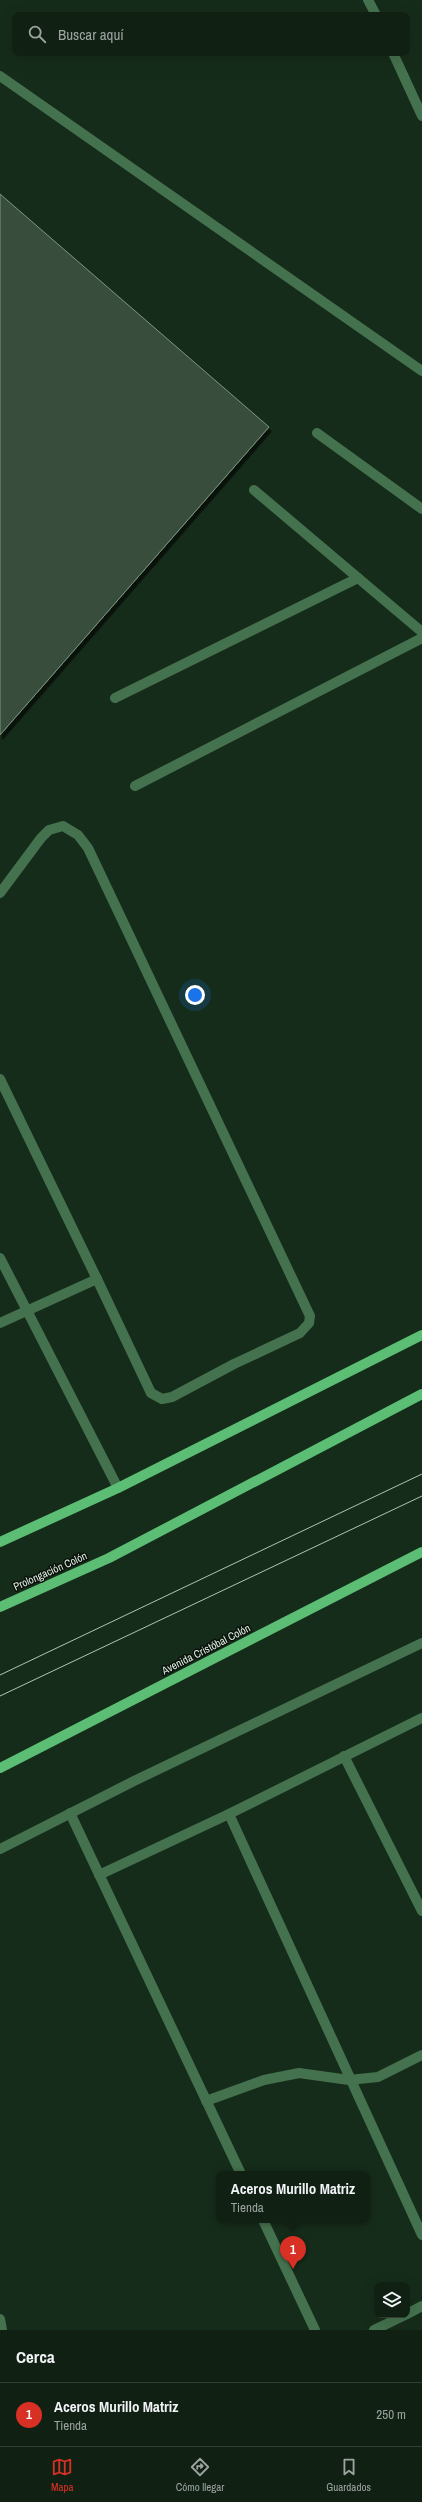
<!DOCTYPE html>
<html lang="es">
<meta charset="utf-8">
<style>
body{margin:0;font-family:"Archivo Narrow",sans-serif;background:#1e2e22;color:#f1f3f6}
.controls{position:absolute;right:12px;bottom:12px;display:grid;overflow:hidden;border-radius:8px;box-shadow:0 4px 16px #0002}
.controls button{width:36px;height:36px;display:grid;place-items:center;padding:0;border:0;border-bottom:1px solid #303e34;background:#102114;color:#f1f3f6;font:20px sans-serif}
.you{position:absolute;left:195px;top:995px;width:14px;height:14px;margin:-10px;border:3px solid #fff;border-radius:50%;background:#1a73e8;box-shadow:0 0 0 6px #1a73e833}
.badge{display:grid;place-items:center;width:26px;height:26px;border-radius:50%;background:#d93025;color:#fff;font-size:13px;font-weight:700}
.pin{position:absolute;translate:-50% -33px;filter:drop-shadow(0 1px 2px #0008)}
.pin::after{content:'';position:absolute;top:21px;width:14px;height:12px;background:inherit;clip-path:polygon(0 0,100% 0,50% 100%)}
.popup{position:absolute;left:216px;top:2171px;width:154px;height:52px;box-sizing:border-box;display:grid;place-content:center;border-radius:8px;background:#102114;filter:drop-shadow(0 1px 3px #0005);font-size:13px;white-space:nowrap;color:#9ca3a0}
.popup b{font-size:15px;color:#f1f3f6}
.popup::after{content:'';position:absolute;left:50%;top:100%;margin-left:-8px;border:8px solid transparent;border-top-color:#102114}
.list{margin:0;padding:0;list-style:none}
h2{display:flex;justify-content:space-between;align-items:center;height:52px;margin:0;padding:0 16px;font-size:17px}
h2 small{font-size:13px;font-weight:400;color:#9ca3a0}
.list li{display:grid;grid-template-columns:26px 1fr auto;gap:12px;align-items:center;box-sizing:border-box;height:64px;padding:0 16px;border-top:1px solid #303e34}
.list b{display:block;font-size:15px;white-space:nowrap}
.list p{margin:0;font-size:13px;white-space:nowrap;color:#9ca3a0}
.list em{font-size:13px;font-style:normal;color:#9ca3a0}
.icon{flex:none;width:22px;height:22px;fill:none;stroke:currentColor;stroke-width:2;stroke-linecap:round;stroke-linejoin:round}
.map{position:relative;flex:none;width:422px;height:2330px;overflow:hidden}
.search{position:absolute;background:#102114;box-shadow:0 4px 16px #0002;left:12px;right:12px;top:12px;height:44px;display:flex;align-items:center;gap:10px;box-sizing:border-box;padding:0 14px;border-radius:8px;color:#9ca3a0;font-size:15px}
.sheet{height:116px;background:#102114}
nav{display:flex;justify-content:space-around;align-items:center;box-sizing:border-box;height:56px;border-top:1px solid #303e34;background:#102114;font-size:11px;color:#9ca3a0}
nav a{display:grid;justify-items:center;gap:2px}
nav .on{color:#d93025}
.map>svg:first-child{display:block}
.building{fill:#374e3b;stroke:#7d9781;filter:url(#shadow)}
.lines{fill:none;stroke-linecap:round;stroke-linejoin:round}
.service{stroke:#45724e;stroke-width:10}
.tertiary{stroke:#45724e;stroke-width:10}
.primary{stroke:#5cbe74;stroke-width:10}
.tram{stroke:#b2c2b5;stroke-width:1}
.labels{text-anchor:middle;stroke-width:3;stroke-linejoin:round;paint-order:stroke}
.street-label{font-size:11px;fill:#dfede1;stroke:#08110a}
</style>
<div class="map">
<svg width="422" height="2330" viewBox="0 0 422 2330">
<defs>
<filter id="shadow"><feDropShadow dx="2.5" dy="4.5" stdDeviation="0" flood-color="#0009"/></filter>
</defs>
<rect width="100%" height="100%" fill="#162c1a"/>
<path class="building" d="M0,194L269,427L0,735Z"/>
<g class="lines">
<g class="service">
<path d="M0,76L422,371"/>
<path d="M317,433L422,509"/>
<path d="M254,490L422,632"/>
<path d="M115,698L358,578"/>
<path d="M135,786L422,638"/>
<path d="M0,893L41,838L49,830L63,826L78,835L88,848L310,1316L309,1323L300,1333L234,1364L172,1397L162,1399L151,1393L97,1279L0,1323"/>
<path d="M0,1079L97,1279"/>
<path d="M0,1258L118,1488"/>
<path d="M344,1756L422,1911"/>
<path d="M70,1813L241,2174"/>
<path d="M229,1814L422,2235"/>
<path d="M99,1875L229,1814L422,1718"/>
<path d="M206,2101L264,2080L299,2073L349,2080L378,2077L422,2055"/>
<path d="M263,2220L315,2330"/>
<path d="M407,2314L422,2306"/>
<path d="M0,2319L2,2330"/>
<path d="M374,2330L405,2315"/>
</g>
<g class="tertiary">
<path d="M368,0L376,15"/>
<path d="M393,53L422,116"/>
<path d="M0,1849L134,1781L422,1643"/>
</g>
<g class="primary">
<path d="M0,1542L118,1488L422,1335"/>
<path d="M0,1607L109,1558L422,1394"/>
<path d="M0,1768L422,1552"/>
</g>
<g class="tram">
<path d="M0,1675L422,1474"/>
<path d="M0,1696L422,1496"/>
</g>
</g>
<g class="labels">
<g class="street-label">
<text transform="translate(50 1571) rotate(-24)" y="4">Prolongación Colón</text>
<text transform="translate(206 1649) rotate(-27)" y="4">Avenida Cristóbal Colón</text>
</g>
</g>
</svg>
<div class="controls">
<button><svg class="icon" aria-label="layers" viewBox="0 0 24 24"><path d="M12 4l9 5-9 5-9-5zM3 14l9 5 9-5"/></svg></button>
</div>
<div class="you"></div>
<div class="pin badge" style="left:293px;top:2269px">1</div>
<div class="popup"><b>Aceros Murillo Matriz</b>Tienda</div>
<div class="search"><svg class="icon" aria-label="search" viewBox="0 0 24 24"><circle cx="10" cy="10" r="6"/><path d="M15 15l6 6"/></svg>Buscar aquí</div>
</div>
<section class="sheet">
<h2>Cerca<small></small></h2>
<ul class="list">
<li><span class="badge">1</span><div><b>Aceros Murillo Matriz</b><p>Tienda</p></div><em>250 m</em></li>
</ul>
</section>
<nav>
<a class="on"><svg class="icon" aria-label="map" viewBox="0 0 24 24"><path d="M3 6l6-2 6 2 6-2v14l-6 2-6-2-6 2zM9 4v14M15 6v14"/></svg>Mapa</a>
<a><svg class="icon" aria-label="directions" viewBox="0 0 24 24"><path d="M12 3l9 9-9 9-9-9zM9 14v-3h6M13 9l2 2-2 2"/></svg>Cómo llegar</a>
<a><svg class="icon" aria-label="saved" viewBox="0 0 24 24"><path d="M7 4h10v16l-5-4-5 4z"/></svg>Guardados</a>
</nav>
